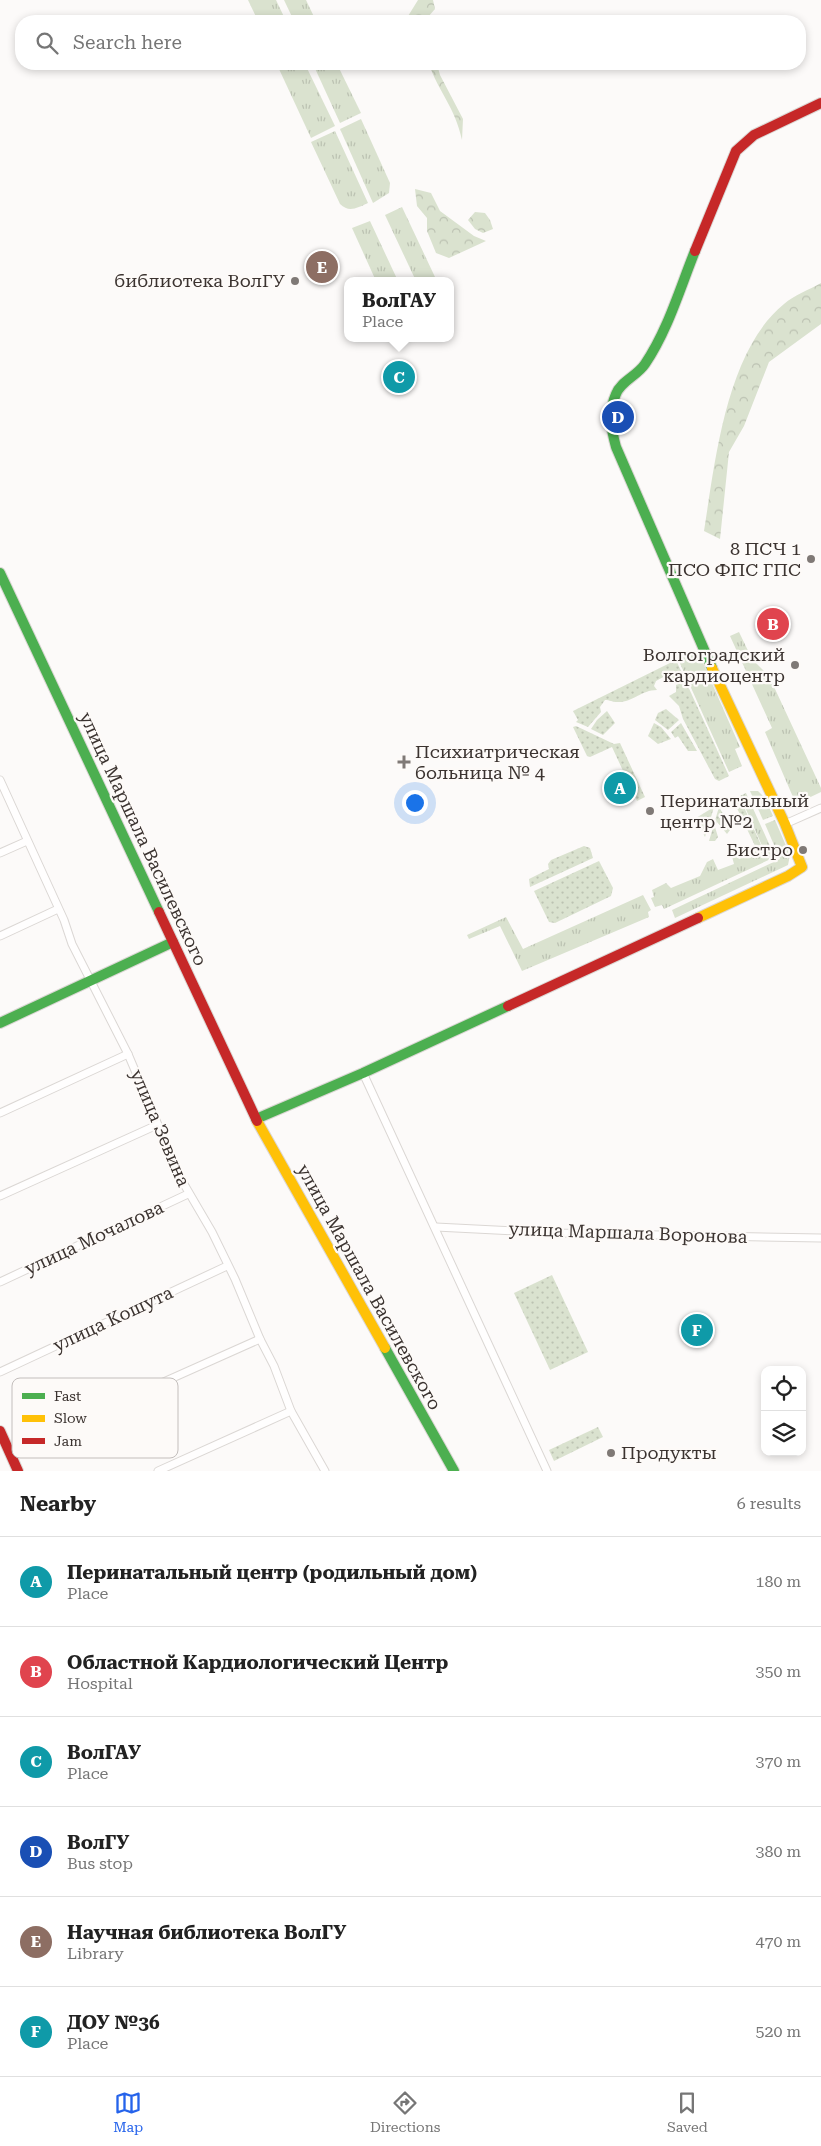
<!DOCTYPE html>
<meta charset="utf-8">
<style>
body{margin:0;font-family:"Roboto Serif",serif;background:#f6f6f6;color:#222}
.controls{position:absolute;right:15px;bottom:15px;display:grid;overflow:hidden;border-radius:10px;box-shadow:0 2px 8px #0003}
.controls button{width:45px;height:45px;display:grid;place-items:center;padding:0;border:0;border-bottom:1px solid #e0e0e0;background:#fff;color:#222;font:25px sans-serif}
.you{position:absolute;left:414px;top:802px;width:18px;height:18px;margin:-12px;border:4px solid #fff;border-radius:50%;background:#1a73e8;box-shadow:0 0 0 8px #1a73e833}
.badge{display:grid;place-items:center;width:32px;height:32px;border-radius:50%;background:#2563eb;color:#fff;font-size:16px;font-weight:700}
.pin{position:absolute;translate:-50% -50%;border:2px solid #fff;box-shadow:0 1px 5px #0006}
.popup{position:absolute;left:344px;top:277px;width:110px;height:65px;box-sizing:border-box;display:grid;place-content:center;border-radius:10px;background:#fff;filter:drop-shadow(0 1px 4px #0005);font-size:16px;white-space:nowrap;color:#767676}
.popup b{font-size:19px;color:#222}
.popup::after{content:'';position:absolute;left:50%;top:100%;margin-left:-10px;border:10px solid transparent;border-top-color:#fff}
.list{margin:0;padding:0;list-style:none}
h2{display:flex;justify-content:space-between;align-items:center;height:65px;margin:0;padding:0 20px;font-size:21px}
h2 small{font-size:16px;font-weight:400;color:#767676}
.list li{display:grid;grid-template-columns:32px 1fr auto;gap:15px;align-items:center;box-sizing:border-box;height:90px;padding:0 20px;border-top:1px solid #e0e0e0}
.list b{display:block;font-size:19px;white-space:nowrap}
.list p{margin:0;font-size:16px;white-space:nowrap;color:#767676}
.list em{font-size:16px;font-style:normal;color:#767676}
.icon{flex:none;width:28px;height:28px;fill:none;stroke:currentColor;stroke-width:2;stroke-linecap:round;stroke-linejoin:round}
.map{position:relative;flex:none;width:821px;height:1471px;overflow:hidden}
.search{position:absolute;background:#fff;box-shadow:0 2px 8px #0003;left:15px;right:15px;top:15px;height:55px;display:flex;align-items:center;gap:12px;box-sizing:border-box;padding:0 18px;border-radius:20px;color:#767676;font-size:19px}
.sheet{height:605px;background:#fff}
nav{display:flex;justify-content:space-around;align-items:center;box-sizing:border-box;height:70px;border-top:1px solid #e0e0e0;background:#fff;font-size:14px;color:#767676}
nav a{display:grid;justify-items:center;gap:2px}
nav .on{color:#2563eb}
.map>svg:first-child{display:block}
.grass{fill:url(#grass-tufts)}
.forest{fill:url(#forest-crowns)}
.park{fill:url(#park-dots)}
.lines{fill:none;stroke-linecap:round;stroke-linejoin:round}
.street-casing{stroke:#dbd7d4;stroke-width:9}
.fast-casing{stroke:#dbd7d4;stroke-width:12}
.slow-casing{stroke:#dbd7d4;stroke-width:12}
.jam-casing{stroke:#dbd7d4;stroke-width:12}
.street{stroke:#fffefe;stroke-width:7}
.fast{stroke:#4caf50;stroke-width:10}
.slow{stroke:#ffc107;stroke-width:10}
.jam{stroke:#c62828;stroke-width:10}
.poi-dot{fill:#7f7976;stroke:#fdfaf8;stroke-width:2}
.labels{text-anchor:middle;stroke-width:4.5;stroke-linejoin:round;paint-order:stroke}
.poi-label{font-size:18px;fill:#3b3330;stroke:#fdfaf8;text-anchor:end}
.street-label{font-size:18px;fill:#3b3330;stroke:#fdfaf8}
.key{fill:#fdfaf8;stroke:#c3bebc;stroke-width:1}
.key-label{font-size:14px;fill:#3b3330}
</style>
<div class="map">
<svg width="821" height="1471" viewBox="0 0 821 1471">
<defs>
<pattern id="grass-tufts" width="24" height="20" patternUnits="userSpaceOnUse" patternTransform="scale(1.25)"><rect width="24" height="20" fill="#dae2cf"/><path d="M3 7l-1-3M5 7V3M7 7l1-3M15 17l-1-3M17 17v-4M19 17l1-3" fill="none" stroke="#bcc2b2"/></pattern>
<pattern id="forest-crowns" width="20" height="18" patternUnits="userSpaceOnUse" patternTransform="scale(1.25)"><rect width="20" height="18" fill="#dae2cf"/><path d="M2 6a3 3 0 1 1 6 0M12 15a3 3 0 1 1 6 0" fill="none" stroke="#bcc2b2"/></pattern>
<pattern id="park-dots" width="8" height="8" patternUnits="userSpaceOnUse" patternTransform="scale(1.25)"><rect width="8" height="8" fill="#dae2cf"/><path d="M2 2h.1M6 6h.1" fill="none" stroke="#bcc2b2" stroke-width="1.8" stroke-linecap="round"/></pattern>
</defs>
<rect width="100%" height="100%" fill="#fcfaf9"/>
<g class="grass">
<path d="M248,0H276L286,21H258Z"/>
<path d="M284,0H306L316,21H294Z"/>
<path d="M290,64H305L335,126L311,138L279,69Z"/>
<path d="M313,64H337L361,113L340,123Z"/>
<path d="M361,119L390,183L389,193L373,203L340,129Z"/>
<path d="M335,131L368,203C357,208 349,213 340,204L311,142Z"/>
<path d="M402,207L435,277L428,281H416L385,215Z"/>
<path d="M370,221L398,281H376L352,228Z"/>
<path d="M739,632L752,659L769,676L821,788V792L796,804L765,732L772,728L730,636Z"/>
<path d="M693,652L700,656L740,747L735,749L742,766L729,772L678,659Z"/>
<path d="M750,791H758L765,798L773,816L763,820Z"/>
<path d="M746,793L775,857L664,909L662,905L655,907L651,898L654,897L652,890L666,883L671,888L700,876L707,862L713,859L718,870L734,864L731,853L735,851L739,859L763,848L740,796Z"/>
<path d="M775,820L790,855L788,865L675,918L672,910L780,859L765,824Z"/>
<path d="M643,895L651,910L648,912L649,917L522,971L500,926L469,939L467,935L506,917L523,949Z"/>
</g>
<g class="forest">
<path d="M418,0H433L435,9L428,17L429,21H405Z"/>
<path d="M429,64H437L440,75L463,119L462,140C455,107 439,93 429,64Z"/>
<path d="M415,189L431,193L440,211L474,236L486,241L449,258L436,253L427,231V218L417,206Z"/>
<path d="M475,212L485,213L490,220L493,229L483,233L475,229L468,220Z"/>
<path d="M821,283V324L769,362L744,426L729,452L720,539L704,531C715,462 726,351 784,304C794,295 809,290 821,283Z"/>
</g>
<g class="park">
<path d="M676,660L729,776L719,781L715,779L683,719L679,706L669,696L676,692V685L678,684L667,675L656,681L654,686L657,690C641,690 632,703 617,702C612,702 610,700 605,700L600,707L601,712L588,727L576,722L578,720L573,711Z"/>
<path d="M666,709L679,720L668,730L655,720L658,713Z"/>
<path d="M607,711L615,723L603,735L591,729L597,720Z"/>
<path d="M654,723L661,727L671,739L658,744L648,736Z"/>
<path d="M681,723L697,751H688L678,736L675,738L671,732Z"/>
<path d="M576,726L614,744L620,743L645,797L637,801L612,747L590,757L587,756L573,727Z"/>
<path d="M739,796L762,847L757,850L735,804Z"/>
<path d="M714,807L705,837L696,818Z"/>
<path d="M719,807L729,824L730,830L727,834L717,822L715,827L718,837L715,841H709Z"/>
<path d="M584,846L590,848L593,858L530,887L529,879L549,869L548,864L551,860Z"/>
<path d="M599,861L613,888L611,896L555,923L549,922L534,891Z"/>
<path d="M552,1275L588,1352L550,1370L514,1293Z"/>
<path d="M598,1427L603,1437L554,1461L549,1450Z"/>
</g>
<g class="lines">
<g class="street-casing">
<g id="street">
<path d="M0,780L64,920L72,944L128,1054L181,1179L212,1232L235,1279L260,1339L274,1366L291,1411L325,1471"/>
<path d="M785,824L821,808"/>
<path d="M0,853L27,841"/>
<path d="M0,936L58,909"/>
<path d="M363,1073L547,1471"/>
<path d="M0,1113L128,1054"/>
<path d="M0,1196L157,1125"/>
<path d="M436,1227L558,1233L821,1238"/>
<path d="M0,1282L188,1194"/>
<path d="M0,1372L227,1266"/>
<path d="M9,1451L260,1339"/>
<path d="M158,1471L291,1411"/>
</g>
</g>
<g class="fast-casing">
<g id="fast">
<path d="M695,251C680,288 668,330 645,364C637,376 621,381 616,394C608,412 611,429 616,447L712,668"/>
<path d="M0,573L159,912"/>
<path d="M0,1023L173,942"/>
<path d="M256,1119L363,1073L508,1006"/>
<path d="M385,1348L454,1471"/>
</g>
</g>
<g class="slow-casing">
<g id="slow">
<path d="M698,918L788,876L802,867L785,824L712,668"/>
<path d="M257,1121L385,1348"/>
</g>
</g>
<g class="jam-casing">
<g id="jam">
<path d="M695,251L736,151L754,135L821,103"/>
<path d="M159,912L257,1121"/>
<path d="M508,1006L698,918"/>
<path d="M0,1431L18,1471"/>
</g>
</g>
<use href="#street" class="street"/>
<use href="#fast" class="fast"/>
<use href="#slow" class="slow"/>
<use href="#jam" class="jam"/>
</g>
<g class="poi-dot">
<circle cx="295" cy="281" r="5"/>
<circle cx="811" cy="559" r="5"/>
<circle cx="795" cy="665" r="5"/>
<path d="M401.5 754.5h5v5h5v5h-5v5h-5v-5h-5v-5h5z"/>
<circle cx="650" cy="811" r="5"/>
<circle cx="803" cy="850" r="5"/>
<circle cx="611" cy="1453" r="5"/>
</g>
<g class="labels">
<g class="poi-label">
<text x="285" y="287">библиотека ВолГУ</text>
<text x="801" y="555">8 ПСЧ 1<tspan x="801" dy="21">ПСО ФПС ГПС</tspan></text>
<text x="785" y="661">Волгоградский<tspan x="785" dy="21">кардиоцентр</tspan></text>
<text x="415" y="758" text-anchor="start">Психиатрическая<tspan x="415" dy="21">больница № 4</tspan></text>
<text x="660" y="807" text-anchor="start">Перинатальный<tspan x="660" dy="21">центр №2</tspan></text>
<text x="793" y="856">Бистро</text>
<text x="621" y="1459" text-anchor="start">Продукты</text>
</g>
<g class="street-label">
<text transform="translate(143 839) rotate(65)" y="6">улица Маршала Василевского</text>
<text transform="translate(160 1128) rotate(67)" y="6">улица Зевина</text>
<text transform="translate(628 1233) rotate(2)" y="6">улица Маршала Воронова</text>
<text transform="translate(94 1238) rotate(-25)" y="6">улица Мочалова</text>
<text transform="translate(369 1287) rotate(61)" y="6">улица Маршала Василевского</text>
<text transform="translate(113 1319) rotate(-25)" y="6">улица Кошута</text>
</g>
</g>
<rect x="12" y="1378" width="166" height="80" rx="8" class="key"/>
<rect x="22" y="1393" width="23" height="6" fill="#4caf50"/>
<rect x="22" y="1415" width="23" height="7" fill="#ffc107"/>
<rect x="22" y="1438" width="23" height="6" fill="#c62828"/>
<g class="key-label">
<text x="54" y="1401">Fast</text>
<text x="54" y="1423">Slow</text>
<text x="54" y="1446">Jam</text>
</g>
</svg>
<div class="controls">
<button><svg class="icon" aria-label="locate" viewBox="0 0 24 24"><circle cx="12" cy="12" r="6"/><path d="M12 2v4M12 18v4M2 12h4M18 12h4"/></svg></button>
<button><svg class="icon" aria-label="layers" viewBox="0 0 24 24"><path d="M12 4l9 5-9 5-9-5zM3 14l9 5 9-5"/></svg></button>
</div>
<div class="you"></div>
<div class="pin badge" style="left:620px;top:788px;background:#0f9aa8">A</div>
<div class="pin badge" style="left:773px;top:624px;background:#e0444e">B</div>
<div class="pin badge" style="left:399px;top:377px;background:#0f9aa8">C</div>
<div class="popup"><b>ВолГАУ</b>Place</div>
<div class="pin badge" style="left:618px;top:417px;background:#1a4fb4">D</div>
<div class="pin badge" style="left:322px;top:267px;background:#8d6e63">E</div>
<div class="pin badge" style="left:697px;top:1330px;background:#0f9aa8">F</div>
<div class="search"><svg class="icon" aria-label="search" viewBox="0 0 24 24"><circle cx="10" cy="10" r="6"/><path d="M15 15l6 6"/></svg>Search here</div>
</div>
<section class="sheet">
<h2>Nearby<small>6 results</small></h2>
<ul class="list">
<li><span class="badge" style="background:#0f9aa8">A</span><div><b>Перинатальный центр (родильный дом)</b><p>Place</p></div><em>180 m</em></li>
<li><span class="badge" style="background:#e0444e">B</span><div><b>Областной Кардиологический Центр</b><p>Hospital</p></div><em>350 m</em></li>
<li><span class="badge" style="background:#0f9aa8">C</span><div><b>ВолГАУ</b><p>Place</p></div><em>370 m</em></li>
<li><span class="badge" style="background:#1a4fb4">D</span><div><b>ВолГУ</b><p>Bus stop</p></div><em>380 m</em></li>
<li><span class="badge" style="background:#8d6e63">E</span><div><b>Научная библиотека ВолГУ</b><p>Library</p></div><em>470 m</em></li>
<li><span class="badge" style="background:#0f9aa8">F</span><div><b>ДОУ №36</b><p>Place</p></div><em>520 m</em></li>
</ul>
</section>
<nav>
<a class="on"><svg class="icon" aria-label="map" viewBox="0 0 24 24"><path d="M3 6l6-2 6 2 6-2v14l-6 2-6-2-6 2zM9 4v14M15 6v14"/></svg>Map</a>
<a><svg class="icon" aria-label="directions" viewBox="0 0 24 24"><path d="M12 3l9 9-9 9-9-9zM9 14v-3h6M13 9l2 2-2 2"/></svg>Directions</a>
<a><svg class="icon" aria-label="saved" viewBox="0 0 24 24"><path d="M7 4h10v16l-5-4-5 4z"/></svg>Saved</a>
</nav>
